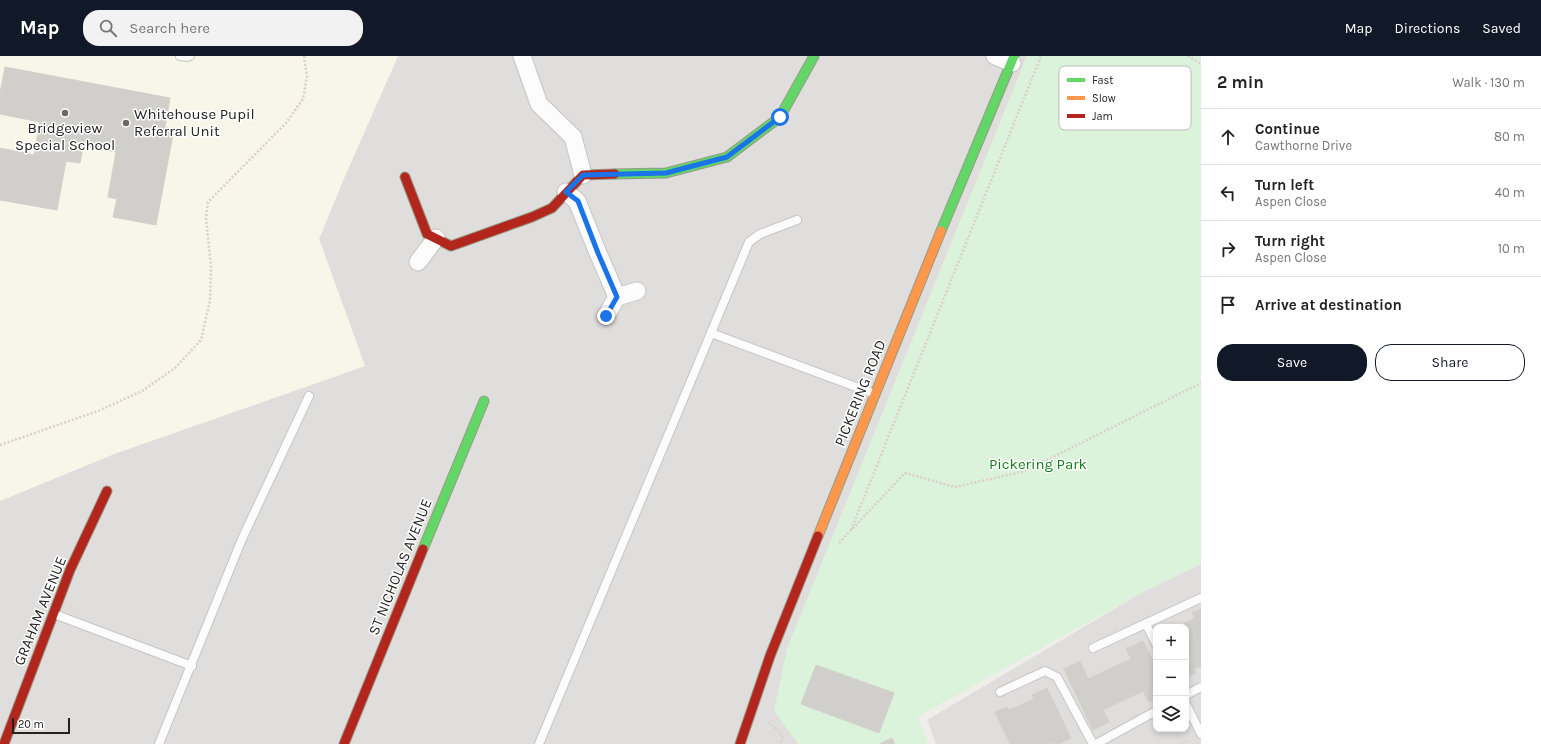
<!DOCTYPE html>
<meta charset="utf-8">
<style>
body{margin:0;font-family:Karla,sans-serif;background:#f2f2f2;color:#222}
.controls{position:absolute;right:12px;bottom:12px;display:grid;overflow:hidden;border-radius:8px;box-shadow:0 2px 6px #0003}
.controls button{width:36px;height:36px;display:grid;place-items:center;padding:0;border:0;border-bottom:1px solid #e0e0e0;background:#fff;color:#222;font:20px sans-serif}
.scale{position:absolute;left:12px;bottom:10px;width:58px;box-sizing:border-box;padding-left:4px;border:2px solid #222;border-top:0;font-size:11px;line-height:14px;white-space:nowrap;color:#222;-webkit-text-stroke:3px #fff;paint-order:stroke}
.stop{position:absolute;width:12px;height:12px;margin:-9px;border:3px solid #1a73e8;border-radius:50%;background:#fff}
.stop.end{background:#1a73e8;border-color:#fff;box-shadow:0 1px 4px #0008}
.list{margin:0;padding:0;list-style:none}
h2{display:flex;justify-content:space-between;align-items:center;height:52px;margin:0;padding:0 16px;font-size:17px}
h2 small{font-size:13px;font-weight:400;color:#767676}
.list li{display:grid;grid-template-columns:26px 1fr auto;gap:12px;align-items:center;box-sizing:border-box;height:56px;padding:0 16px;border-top:1px solid #e0e0e0}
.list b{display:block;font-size:15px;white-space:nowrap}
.list p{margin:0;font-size:13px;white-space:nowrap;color:#767676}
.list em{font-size:13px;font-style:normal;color:#767676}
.actions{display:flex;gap:8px;padding:12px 16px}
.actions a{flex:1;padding:9px 0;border:1px solid #111827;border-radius:16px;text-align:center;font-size:14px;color:#111827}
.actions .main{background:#111827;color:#fff}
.icon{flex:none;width:22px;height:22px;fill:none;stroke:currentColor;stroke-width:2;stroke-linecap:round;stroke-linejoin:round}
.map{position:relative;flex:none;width:1201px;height:688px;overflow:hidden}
header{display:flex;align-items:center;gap:24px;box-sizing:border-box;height:56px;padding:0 20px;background:#111827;color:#fff}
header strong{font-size:19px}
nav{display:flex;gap:22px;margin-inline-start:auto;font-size:14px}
.search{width:280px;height:36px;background:#f2f2f2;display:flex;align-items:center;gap:10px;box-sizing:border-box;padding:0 14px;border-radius:16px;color:#767676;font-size:15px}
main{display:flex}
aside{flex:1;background:#fff}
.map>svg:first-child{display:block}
.residential{fill:#dfdedc;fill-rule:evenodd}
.education{fill:#f7f6e8}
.park{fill:#dbf3da}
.building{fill:#d0cfcc;stroke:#d3d0cc}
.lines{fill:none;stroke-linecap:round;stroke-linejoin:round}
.lane-casing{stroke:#c5c5c3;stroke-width:10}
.street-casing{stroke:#c5c5c3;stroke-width:19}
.fast-casing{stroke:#989983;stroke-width:11}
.slow-casing{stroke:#989983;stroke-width:11}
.jam-casing{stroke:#989983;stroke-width:11}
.path{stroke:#dbcecd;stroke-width:2.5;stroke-dasharray:2 2;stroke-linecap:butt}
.lane{stroke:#fdfcfc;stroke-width:8}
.street{stroke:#fdfcfc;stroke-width:17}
.fast{stroke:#63d668;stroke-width:9}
.slow{stroke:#ff974d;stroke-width:9}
.jam{stroke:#b3261e;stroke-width:9}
.route{stroke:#1a73e8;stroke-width:5}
.poi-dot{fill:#6a6968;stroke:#fff;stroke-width:1.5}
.labels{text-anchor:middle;stroke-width:3;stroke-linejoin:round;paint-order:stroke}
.poi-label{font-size:15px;fill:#222;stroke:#fff;text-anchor:start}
.street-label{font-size:15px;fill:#222;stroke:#fff}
.park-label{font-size:15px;fill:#137d18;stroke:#fff}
.key{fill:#fff;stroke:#bdbdbd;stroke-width:1}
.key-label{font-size:11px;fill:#222}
</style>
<header>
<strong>Map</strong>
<div class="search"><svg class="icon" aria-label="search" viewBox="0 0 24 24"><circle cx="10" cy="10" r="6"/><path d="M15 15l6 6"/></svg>Search here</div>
<nav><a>Map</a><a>Directions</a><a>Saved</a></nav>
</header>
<main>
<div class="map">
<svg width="1201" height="688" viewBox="0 0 1201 688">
<rect width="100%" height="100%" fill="#efeeeb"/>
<g class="residential">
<path d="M398,0H1027L787,593L798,688H0V445L114,398L365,310L319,183L345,120Z"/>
<path d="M1201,508V688H936L927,664L1141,537ZM1156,571H1186V673H1156Z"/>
</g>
<path class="education" d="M0,0H398L345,120L319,183L365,310L114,398L0,445Z"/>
<path class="park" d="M1027,0H1201V508L1141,537L917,661L929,688H798L774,655L787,593Z"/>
<g class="building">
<path d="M5,11L170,42L165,71L174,73L156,169L113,161L117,143L108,141L116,96L83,90L80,107L66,105L57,154L0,144V92L34,99L40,66L0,58V37Z"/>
<path d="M1201,553V610L1194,613L1196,617L1186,622V571H1177L1195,562L1192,557Z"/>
<path d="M1143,585L1156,612V642L1149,646L1143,635L1103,654L1109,666L1093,674L1064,613L1080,605L1088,623L1131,603L1126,593Z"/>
<path d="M816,609L894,637L879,677L801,648Z"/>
<path d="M1047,632L1071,682L1059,688H1053L1052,686L1048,688H1010L995,656L1007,651L1009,654L1034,643L1032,639Z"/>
<path d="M892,682L895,688H879Z"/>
</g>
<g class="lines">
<g class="lane-casing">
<g id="lane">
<path d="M180,0L187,1L190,0"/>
<path d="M711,277L875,338"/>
<path d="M54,558L192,610"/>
<path d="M1146,568L1156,588"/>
<path d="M1093,592L1201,542"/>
<path d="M1000,636L1045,615L1057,621L1093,688"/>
<path d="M1186,639L1201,631"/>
<path d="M1186,648L1201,678"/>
<path d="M159,688L242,483L309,340"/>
<path d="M539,688L749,186L760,178L797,164"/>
<path d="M1096,688L1156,655"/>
</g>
</g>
<g class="street-casing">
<g id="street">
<path d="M522,0L539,48L573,81L583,119"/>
<path d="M995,0L1012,7"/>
<path d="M566,136L577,145L598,197L617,241"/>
<path d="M418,206L436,182"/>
<path d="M606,260L617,241L637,235"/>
</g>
</g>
<g class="fast-casing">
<g id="fast">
<path d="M615,118L666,117L727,101L780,61L814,0"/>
<path d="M941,175L1014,0"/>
<path d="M423,493L484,345"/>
</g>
</g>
<g class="slow-casing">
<path id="slow" d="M818,480L941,175"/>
</g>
<g class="jam-casing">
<g id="jam">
<path d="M405,121L427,178L451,190L532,161L552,152L583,119L615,118"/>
<path d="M4,688L70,514L107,435"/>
<path d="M344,688L423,493"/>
<path d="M740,688L770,600L818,480"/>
</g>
</g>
<g class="path">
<path d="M1188,0L1201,8"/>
<path d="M0,389L98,355L142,335L175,312L201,284L210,245L211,211L206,162L208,146L286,67L303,43L307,20L304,0"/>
<path d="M851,474L1041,0"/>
<path d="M839,487L905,417L955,431L1025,415L1201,327"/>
<path d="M769,666L783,680L780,688"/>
<path d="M1182,688L1189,685"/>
</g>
<use href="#lane" class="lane"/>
<use href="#street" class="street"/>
<use href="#fast" class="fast"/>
<use href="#slow" class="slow"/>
<use href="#jam" class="jam"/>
</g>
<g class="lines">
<path class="route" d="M606,260L617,241L598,197L578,145L566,136L583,119L666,117L727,101L780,61"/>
</g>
<g class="poi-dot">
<circle cx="65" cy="57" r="4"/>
<circle cx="126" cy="67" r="4"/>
</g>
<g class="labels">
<g class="poi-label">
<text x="134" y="63">Whitehouse Pupil<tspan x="134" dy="17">Referral Unit</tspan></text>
<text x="65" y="77" text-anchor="middle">Bridgeview<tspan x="65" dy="17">Special School</tspan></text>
</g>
<g class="street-label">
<text transform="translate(860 337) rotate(-68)" y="5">PICKERING ROAD</text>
<text transform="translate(400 511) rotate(-68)" y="5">ST NICHOLAS AVENUE</text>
<text transform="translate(40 555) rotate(-68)" y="5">GRAHAM AVENUE</text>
</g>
<g class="park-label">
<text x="1038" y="413">Pickering Park</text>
</g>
</g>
<rect x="1059" y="10" width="132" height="64" rx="6" class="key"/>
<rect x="1067" y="22" width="18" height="4" fill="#63d668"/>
<rect x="1067" y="40" width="18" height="4" fill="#ff974d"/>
<rect x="1067" y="58" width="18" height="4" fill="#b3261e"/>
<g class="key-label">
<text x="1092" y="28">Fast</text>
<text x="1092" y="46">Slow</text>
<text x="1092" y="64">Jam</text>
</g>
</svg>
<div class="controls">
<button>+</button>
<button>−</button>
<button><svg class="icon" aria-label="layers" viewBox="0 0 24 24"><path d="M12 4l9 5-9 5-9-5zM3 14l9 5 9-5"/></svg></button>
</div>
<div class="scale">20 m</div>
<div class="stop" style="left:780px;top:61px"></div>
<div class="stop end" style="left:606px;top:260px"></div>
</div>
<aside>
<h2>2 min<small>Walk · 130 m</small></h2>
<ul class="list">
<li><svg class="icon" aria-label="ahead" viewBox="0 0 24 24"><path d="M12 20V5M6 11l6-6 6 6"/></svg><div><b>Continue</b><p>Cawthorne Drive</p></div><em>80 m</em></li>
<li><svg class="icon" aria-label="left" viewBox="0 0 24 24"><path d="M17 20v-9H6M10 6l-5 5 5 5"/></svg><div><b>Turn left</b><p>Aspen Close</p></div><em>40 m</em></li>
<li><svg class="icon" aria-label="right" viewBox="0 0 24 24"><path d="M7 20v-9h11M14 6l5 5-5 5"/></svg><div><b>Turn right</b><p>Aspen Close</p></div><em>10 m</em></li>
<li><svg class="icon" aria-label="arrive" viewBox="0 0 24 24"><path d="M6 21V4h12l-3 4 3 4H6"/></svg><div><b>Arrive at destination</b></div></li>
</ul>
<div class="actions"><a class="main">Save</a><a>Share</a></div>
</aside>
</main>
